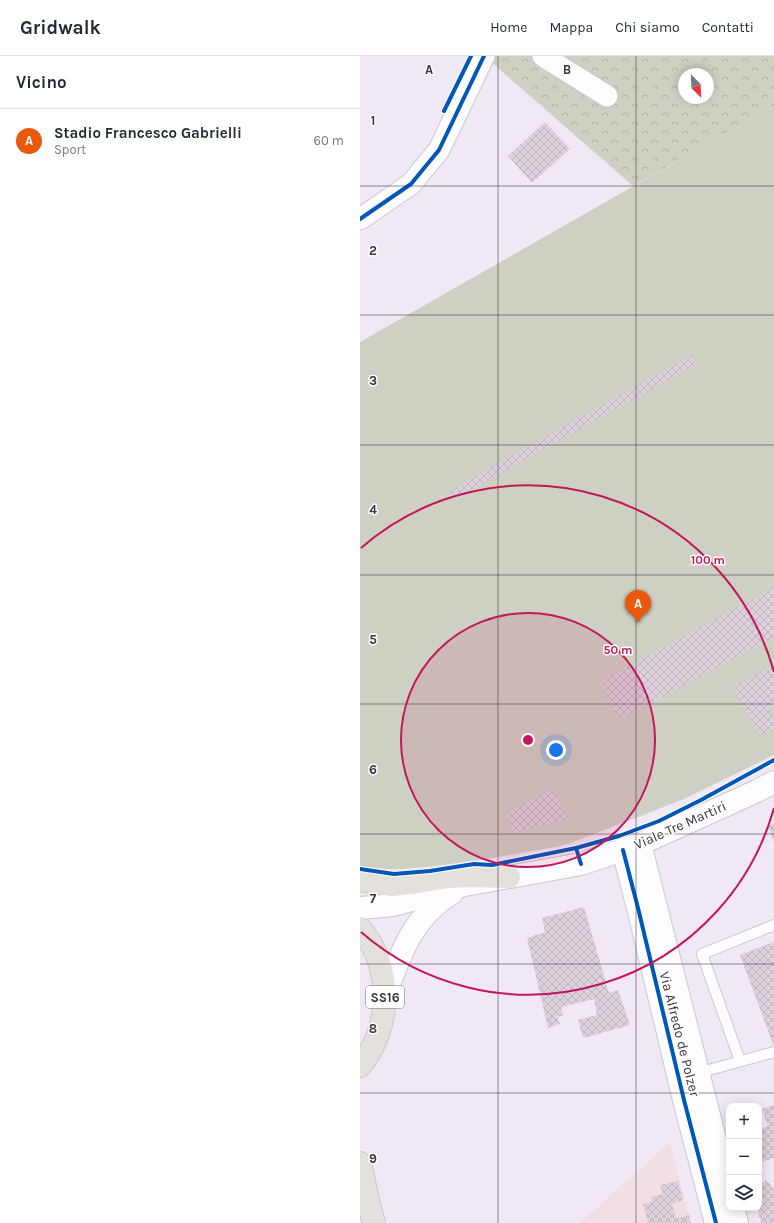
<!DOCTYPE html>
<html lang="it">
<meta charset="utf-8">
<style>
body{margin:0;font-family:Karla,sans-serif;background:#f6f6f7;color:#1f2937}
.controls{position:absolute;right:12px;bottom:12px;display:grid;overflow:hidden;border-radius:8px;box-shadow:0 2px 10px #0003}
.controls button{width:36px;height:36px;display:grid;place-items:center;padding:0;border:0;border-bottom:1px solid #e0e1e3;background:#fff;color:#1f2937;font:20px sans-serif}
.compass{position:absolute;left:318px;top:12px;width:36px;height:36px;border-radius:50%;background:#fff;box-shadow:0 2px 10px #0003;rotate:156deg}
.you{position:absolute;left:196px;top:694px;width:14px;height:14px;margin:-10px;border:3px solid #fff;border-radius:50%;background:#1a73e8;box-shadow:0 0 0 6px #1a73e833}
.badge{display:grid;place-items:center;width:26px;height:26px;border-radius:50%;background:#ea580c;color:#fff;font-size:13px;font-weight:700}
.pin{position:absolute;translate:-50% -33px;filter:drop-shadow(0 1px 2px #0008)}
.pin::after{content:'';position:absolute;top:21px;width:14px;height:12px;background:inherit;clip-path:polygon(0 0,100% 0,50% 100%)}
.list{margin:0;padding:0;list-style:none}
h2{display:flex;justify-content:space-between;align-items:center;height:52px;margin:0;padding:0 16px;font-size:17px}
h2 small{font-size:13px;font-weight:400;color:#747a83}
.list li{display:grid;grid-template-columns:26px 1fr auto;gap:12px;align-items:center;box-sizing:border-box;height:64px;padding:0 16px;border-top:1px solid #e0e1e3}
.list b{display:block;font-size:15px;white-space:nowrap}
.list p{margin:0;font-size:13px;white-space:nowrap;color:#747a83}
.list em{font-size:13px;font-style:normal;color:#747a83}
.icon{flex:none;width:22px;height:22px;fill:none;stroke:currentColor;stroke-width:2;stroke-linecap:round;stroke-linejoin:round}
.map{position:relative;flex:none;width:414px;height:1167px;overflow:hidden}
header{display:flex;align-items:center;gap:24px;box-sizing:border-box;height:56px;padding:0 20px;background:#fff;border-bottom:1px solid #e0e1e3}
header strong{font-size:19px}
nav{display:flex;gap:22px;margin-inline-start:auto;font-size:14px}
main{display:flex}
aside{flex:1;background:#fff}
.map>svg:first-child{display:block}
.industrial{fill:#f2dfe3}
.forest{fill:url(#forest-crowns);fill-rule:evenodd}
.garden{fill:#cdd0c2}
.building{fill:url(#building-cross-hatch)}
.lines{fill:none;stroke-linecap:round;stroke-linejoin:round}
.service-casing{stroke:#cdc5d0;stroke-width:12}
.minor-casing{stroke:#cdc5d0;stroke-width:23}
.tertiary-casing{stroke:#cdc5d0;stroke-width:24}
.secondary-casing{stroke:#cdc5d0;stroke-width:24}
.primary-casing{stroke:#ccc7cd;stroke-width:24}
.service{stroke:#fdfcfe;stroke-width:10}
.minor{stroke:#fdfcfe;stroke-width:21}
.tertiary{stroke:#fdfcfe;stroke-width:22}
.secondary{stroke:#fdfcfe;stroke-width:22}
.primary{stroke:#e4e0dc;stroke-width:22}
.cycleway-casing{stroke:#fff;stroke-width:6}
.cycleway{stroke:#0057b8;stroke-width:4}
.grid{fill:none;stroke:#3d3440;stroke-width:1;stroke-opacity:0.55}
.ring{fill:none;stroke:#c2185b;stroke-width:2}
.labels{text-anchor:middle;stroke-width:3;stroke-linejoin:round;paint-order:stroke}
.shield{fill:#fff;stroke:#777179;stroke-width:1}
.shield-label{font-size:13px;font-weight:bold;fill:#3d3440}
.street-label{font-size:14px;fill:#3d3440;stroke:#fff}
.grid-label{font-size:13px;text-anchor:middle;font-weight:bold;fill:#3d3440;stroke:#fff;stroke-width:3;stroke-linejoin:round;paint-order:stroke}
.centre{fill:#c2185b;stroke:#fff;stroke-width:2}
.ring-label{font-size:12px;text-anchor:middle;font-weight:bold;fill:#c2185b;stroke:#fff;stroke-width:3;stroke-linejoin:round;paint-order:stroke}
</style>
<header>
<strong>Gridwalk</strong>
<nav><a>Home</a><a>Mappa</a><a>Chi siamo</a><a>Contatti</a></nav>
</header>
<main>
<aside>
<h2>Vicino<small></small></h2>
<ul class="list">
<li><span class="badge">A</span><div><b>Stadio Francesco Gabrielli</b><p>Sport</p></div><em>60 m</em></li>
</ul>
</aside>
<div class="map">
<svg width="414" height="1167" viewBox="0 0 414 1167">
<defs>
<pattern id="forest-crowns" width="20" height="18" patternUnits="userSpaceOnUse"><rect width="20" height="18" fill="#cdd0c2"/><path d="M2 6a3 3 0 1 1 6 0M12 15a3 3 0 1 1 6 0" fill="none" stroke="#b1b3a8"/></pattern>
<pattern id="building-cross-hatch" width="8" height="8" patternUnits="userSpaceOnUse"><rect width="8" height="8" fill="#dcd1db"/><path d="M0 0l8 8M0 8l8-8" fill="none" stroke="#beb4bd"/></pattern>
</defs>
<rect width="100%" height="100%" fill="#f1e8f5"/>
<path class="industrial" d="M310,1087L331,1167H220L264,1127Z"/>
<path class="forest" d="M131,0H414V50L273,130L129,4ZM324,18H348V42H324Z"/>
<path class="garden" d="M414,50V699L324,743L211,787C202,790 193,791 184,793C160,797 136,802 112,805C75,810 37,817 0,810V286Z"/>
<g class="building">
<path d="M185,66L210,93L172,127L148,100Z"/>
<path d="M332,299L337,308L94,443L89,435Z"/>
<path d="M414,531V581L260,664L239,626Z"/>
<path d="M414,609V649L408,652L414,663V672L400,680L373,631Z"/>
<path d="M192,733L209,763L155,777L145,758Z"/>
<path d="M414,767V786L408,770Z"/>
<path d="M224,851L249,937L258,934L270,969L223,982L218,964L237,959L234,943L201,951L203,960L197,961L200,968L188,972L167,882L185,876L182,862Z"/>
<path d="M414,886V988H413L380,899Z"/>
<path d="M414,1049V1102L399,1107V1073L408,1070L402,1053Z"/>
<path d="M406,1124L414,1133V1167H401L397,1152H399V1129Z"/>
<path d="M318,1125L323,1144L312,1148L316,1162L329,1159L331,1167H288L283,1148L292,1146L291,1141L303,1138L300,1129Z"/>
</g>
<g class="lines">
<g class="service-casing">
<g id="service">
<path d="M380,1005L342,898L414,869"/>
<path d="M338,1017L414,996"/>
</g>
</g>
<g class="minor-casing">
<g id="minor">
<path d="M183,0L247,40"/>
<path d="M0,163L51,128L79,94L124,0"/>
</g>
</g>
<g class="tertiary-casing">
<g id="tertiary">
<path d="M280,788L369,1138"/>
<path d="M263,794L278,852L324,1044L356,1167"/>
<path d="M373,1152L377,1167"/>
</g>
</g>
<g class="secondary-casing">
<g id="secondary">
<path d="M0,852L34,849L105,829L221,808L280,788L397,735L414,726"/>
<path d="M25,940C40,899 52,861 92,837"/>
</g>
</g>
<g class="primary-casing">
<g id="primary">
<path d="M0,824L31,829L58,826L88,821L108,820L149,821"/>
<path d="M0,872C33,910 32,972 0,1010"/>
<path d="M0,1107L10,1153L14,1167"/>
</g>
</g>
<use href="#service" class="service"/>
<use href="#minor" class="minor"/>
<use href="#tertiary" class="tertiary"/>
<use href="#secondary" class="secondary"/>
<use href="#primary" class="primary"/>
<g class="cycleway-casing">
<g id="cycleway">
<path d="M84,55L111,0"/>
<path d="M0,163L51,128L79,94L124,0"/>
<path d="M216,792L259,780L299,765L341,744L414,704"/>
<path d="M263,794L278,852L324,1044L356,1167"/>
<path d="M0,813L34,818L70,815L114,808L132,809L216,792L221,808"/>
</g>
</g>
<use href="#cycleway" class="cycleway"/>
</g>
<path class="grid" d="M138,0V1167M276,0V1167M0,130H414M0,259H414M0,389H414M0,519H414M0,648H414M0,778H414M0,908H414M0,1037H414"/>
<circle cx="168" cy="684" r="127" fill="#c2185b" fill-opacity=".12"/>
<g class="ring">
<circle cx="168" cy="684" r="127"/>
<path d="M414 752A255 255 0 0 1 1 876M1 492A255 255 0 0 1 414 616"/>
</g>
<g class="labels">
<rect class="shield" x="6" y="930" width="38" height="22" rx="3"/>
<g class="shield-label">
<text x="25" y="946">SS16</text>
</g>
<g class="street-label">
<text transform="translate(320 769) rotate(-24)" y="5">Viale Tre Martiri</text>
<text transform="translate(320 978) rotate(76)" y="5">Via Alfredo de Polzer</text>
</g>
</g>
<g class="grid-label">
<text x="69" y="18">A</text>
<text x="207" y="18">B</text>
<text x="13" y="69">1</text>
<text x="13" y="199">2</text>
<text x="13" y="329">3</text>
<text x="13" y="458">4</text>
<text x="13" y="588">5</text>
<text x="13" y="718">6</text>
<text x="13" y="847">7</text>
<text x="13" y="977">8</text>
<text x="13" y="1107">9</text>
</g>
<circle cx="168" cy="684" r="6" class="centre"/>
<g class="ring-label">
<text x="348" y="508">100 m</text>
<text x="258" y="598">50 m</text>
</g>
</svg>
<div class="controls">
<button>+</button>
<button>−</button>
<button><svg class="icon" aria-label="layers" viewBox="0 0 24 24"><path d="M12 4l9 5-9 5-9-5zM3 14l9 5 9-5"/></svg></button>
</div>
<svg class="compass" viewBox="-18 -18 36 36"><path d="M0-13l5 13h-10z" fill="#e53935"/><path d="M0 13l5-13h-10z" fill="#747a83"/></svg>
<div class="you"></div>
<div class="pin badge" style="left:278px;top:567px">A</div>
</div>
</main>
